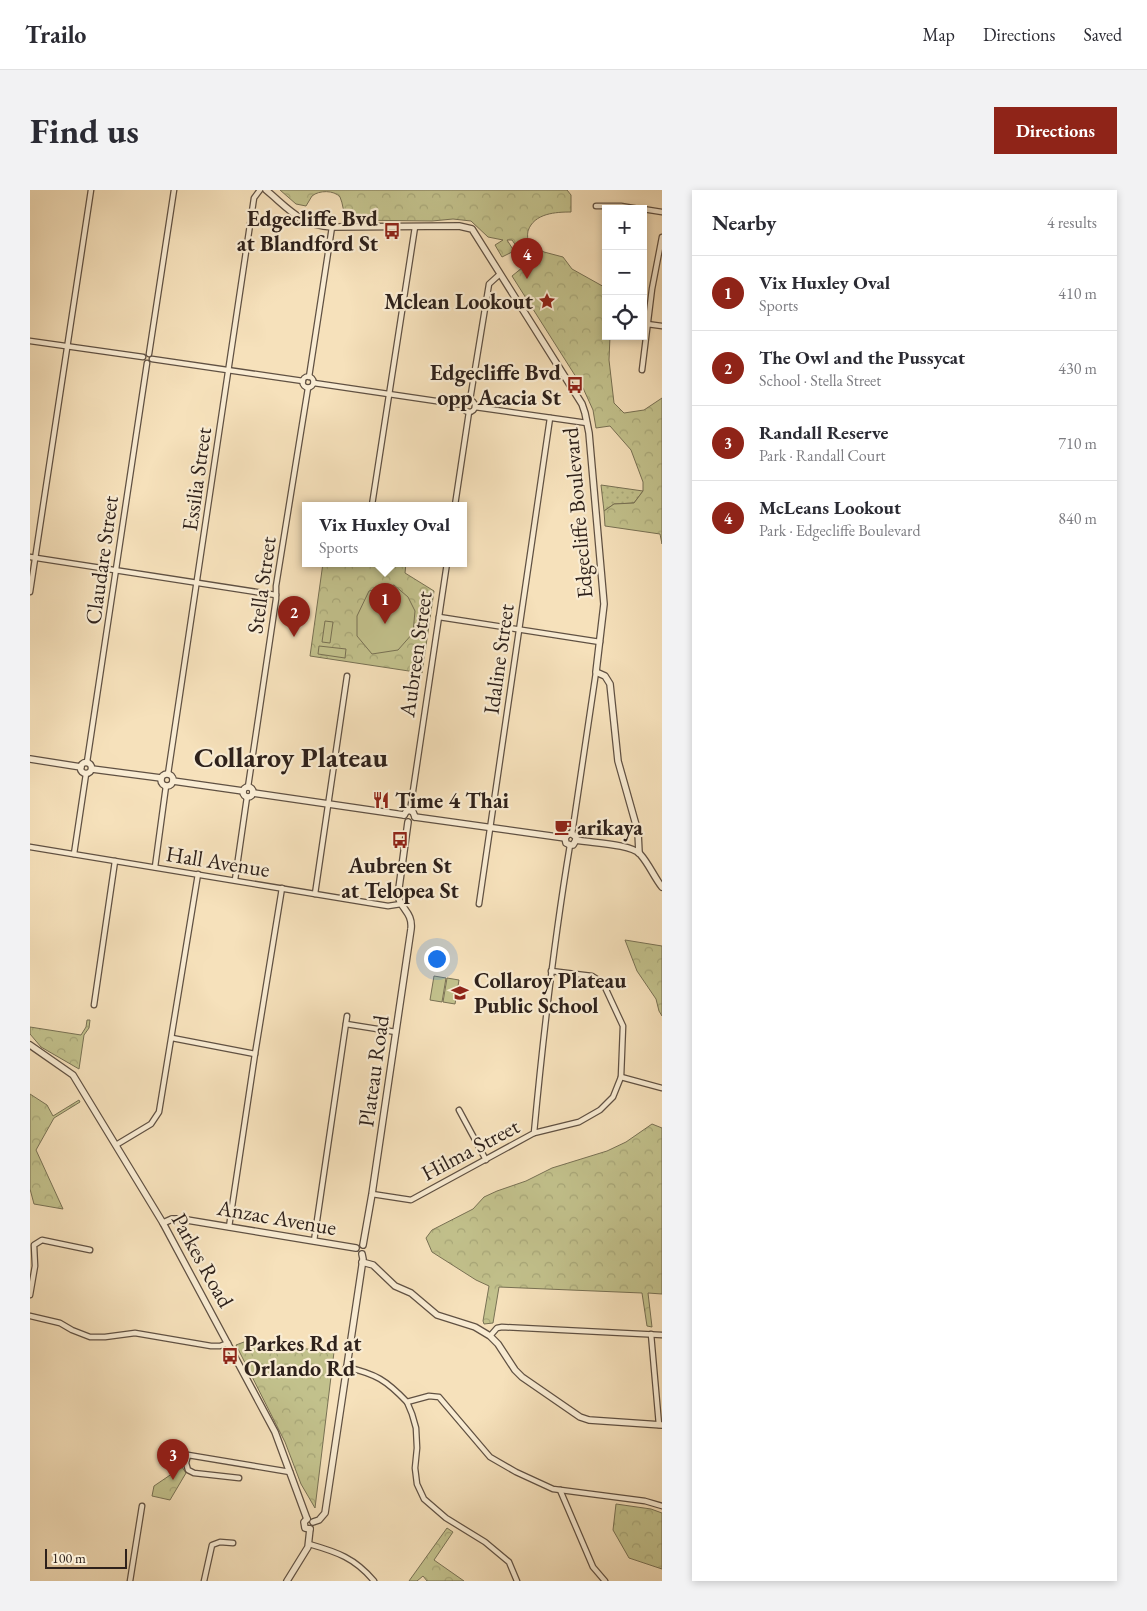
<!DOCTYPE html>
<meta charset="utf-8">
<style>
body{margin:0;font-family:"EB Garamond",serif;background:#f2f2f3;color:#2b2b33}
.controls{position:absolute;right:15px;top:15px;display:grid;overflow:hidden;border-radius:0px;box-shadow:0 2px 8px #0003}
.controls button{width:45px;height:45px;display:grid;place-items:center;padding:0;border:0;border-bottom:1px solid #e1e1e2;background:#fff;color:#2b2b33;font:25px sans-serif}
.scale{position:absolute;left:15px;bottom:12px;width:82px;box-sizing:border-box;padding-left:5px;border:2px solid #2e211b;border-top:0;font-size:14px;line-height:18px;white-space:nowrap;color:#2e211b;-webkit-text-stroke:4px #f9ecd3;paint-order:stroke}
.you{position:absolute;left:406px;top:768px;width:18px;height:18px;margin:-12px;border:4px solid #fff;border-radius:50%;background:#1a73e8;box-shadow:0 0 0 8px #1a73e833}
.badge{display:grid;place-items:center;width:32px;height:32px;border-radius:50%;background:#8f2418;color:#fff;font-size:16px;font-weight:700}
.pin{position:absolute;translate:-50% -41px;filter:drop-shadow(0 1px 2px #0008)}
.pin::after{content:'';position:absolute;top:26px;width:18px;height:15px;background:inherit;clip-path:polygon(0 0,100% 0,50% 100%)}
.popup{position:absolute;left:272px;top:312px;width:165px;height:65px;box-sizing:border-box;display:grid;place-content:center;border-radius:0px;background:#fff;filter:drop-shadow(0 1px 4px #0005);font-size:16px;white-space:nowrap;color:#7c7c81}
.popup b{font-size:19px;color:#2b2b33}
.popup::after{content:'';position:absolute;left:50%;top:100%;margin-left:-10px;border:10px solid transparent;border-top-color:#fff}
.list{margin:0;padding:0;list-style:none}
h2{display:flex;justify-content:space-between;align-items:center;height:65px;margin:0;padding:0 20px;font-size:21px}
h2 small{font-size:16px;font-weight:400;color:#7c7c81}
.list li{display:grid;grid-template-columns:32px 1fr auto;gap:15px;align-items:center;box-sizing:border-box;height:75px;padding:0 20px;border-top:1px solid #e1e1e2}
.list b{display:block;font-size:19px;white-space:nowrap}
.list p{margin:0;font-size:16px;white-space:nowrap;color:#7c7c81}
.list em{font-size:16px;font-style:normal;color:#7c7c81}
.icon{flex:none;width:28px;height:28px;fill:none;stroke:currentColor;stroke-width:2;stroke-linecap:round;stroke-linejoin:round}
.map{position:relative;flex:none;width:632px;height:1391px;overflow:hidden;border-radius:0px}
header{display:flex;align-items:center;gap:30px;box-sizing:border-box;height:70px;padding:0 25px;background:#fff;border-bottom:1px solid #e1e1e2}
header strong{font-size:24px}
nav{display:flex;gap:28px;margin-inline-start:auto;font-size:18px}
.intro{display:flex;align-items:center;justify-content:space-between;box-sizing:border-box;height:120px;padding:0 30px}
h1{margin:0;font-size:35px}
.button{padding:12px 22px;border-radius:0px;background:#8f2418;color:#fff;font-size:18px;font-weight:700}
main{display:flex;gap:30px;padding:0 30px}
aside{flex:1;background:#fff;border-radius:0px;box-shadow:0 2px 8px #0003}
.map>svg:first-child{display:block}
.grass{fill:url(#grass-dots);stroke:#787154}
.forest{fill:url(#forest-crowns);stroke:#787154}
.pitch{fill:#c2c18c;stroke:#787154}
.lines{fill:none;stroke-linecap:round;stroke-linejoin:round}
.minor-casing{stroke:#605143;stroke-width:7}
.tertiary-casing{stroke:#605143;stroke-width:8}
.minor{stroke:#f9ecd3;stroke-width:4.5}
.tertiary{stroke:#f9ecd3;stroke-width:5.5}
.labels{text-anchor:middle;stroke-width:4.5;stroke-linejoin:round;paint-order:stroke}
.poi-label{font-size:22px;font-weight:bold;fill:#2e211b;stroke:#f9ecd3;text-anchor:start}
.street-label{font-size:22px;fill:#2e211b;stroke:#f9ecd3}
.district-label{font-size:28px;font-weight:bold;fill:#2e211b;stroke:#f9ecd3}
</style>
<header>
<strong>Trailo</strong>
<nav><a>Map</a><a>Directions</a><a>Saved</a></nav>
</header>
<div class="intro"><h1>Find us</h1><a class="button">Directions</a></div>
<main>
<div class="map">
<svg width="632" height="1391" viewBox="0 0 632 1391">
<defs>
<pattern id="grass-dots" width="8" height="8" patternUnits="userSpaceOnUse" patternTransform="scale(1.25)"><rect width="8" height="8" fill="#c2c18c"/><path d="M2 2h.1M6 6h.1" fill="none" stroke="#a7a678" stroke-width="1.8" stroke-linecap="round"/></pattern>
<pattern id="forest-crowns" width="20" height="18" patternUnits="userSpaceOnUse" patternTransform="scale(1.25)"><rect width="20" height="18" fill="#c2c18c"/><path d="M2 6a3 3 0 1 1 6 0M12 15a3 3 0 1 1 6 0" fill="none" stroke="#a7a678"/></pattern>
</defs>
<rect width="100%" height="100%" fill="#f6e1bb"/>
<filter id="stains"><feTurbulence type="fractalNoise" baseFrequency=".004" numOctaves="4"/><feColorMatrix values="0 0 0 0 .2 0 0 0 0 .09 0 0 0 0 .02 0 0 0 .5 -.17"/></filter>
<radialGradient id="worn" r=".72"><stop offset=".6" stop-color="#630" stop-opacity="0"/><stop offset="1" stop-color="#630" stop-opacity=".3"/></radialGradient>
<path class="grass" d="M571,295L613,301L604,313L584,314L574,321Z"/>
<g class="forest">
<path d="M250,0H537L541,5V22C526,22 504,23 498,41C497,45 498,50 498,54L514,62L533,67L542,79L576,98V146H580L579,170L584,213L594,223L614,220L632,208V354L630,344L575,336L574,321L584,314L604,313L613,301V292L601,260L580,236L566,238L563,220L553,198L482,86L498,73L482,50H477L484,61L472,67L465,55L473,50L458,47L441,31L423,29L402,31L317,30C313,23 313,13 310,7C304,0 289,0 282,6C280,9 278,13 276,16L266,14Z"/>
<path d="M293,373H376L375,383L404,401L392,483L280,466Z"/>
<path d="M595,750L632,756V826L629,821L626,809L607,781Z"/>
<path d="M57,830H60L59,838L54,845L49,879L11,857L0,844V837L51,845L56,837Z"/>
<path d="M0,904L17,915L23,926L49,910L50,912L24,928L6,960L33,1019L4,1014L0,999Z"/>
<path d="M622,934L632,938V1104L618,1103L622,1137L617,1136L612,1103L469,1097L463,1133L454,1134L453,1131L459,1096L446,1090L402,1062L396,1048L402,1040L443,1019L454,1007L467,1001L496,991L522,978L577,961L596,952Z"/>
<path d="M214,1152L304,1162L285,1318L271,1294L255,1252L206,1155Z"/>
<path d="M152,1277L156,1283L140,1310L122,1306L124,1296Z"/>
<path d="M586,1314L621,1319L632,1323V1379L599,1368L583,1340Z"/>
<path d="M417,1338L423,1342L404,1370L434,1391H397L393,1386L387,1391H379Z"/>
</g>
<g class="pitch">
<path d="M364,395L378,407L385,421L383,443L368,460L342,464L327,446V426L339,401Z"/>
<path d="M295,431L303,432L300,453L292,452Z"/>
<path d="M289,456L316,459L315,468L288,464Z"/>
<path d="M404,786L416,788L412,812L400,810Z"/>
<path d="M417,788L429,790L425,814L413,812Z"/>
</g>
<g class="lines">
<g class="minor-casing">
<g id="minor">
<path d="M566,16H591L609,19"/>
<path d="M613,19L632,22"/>
<path d="M617,134L632,136"/>
<path d="M0,151L113,167"/>
<path d="M119,164L144,0"/>
<path d="M122,169L273,191"/>
<path d="M612,180L622,99L632,47"/>
<circle cx="278" cy="192" r="5.5"/>
<path d="M279,187L302,37"/>
<path d="M284,193L433,215"/>
<path d="M440,210L459,94L470,84"/>
<circle cx="439" cy="216" r="6"/>
<path d="M445,217L557,233"/>
<path d="M342,315L385,37"/>
<path d="M425,315L439,222"/>
<path d="M0,367L246,405"/>
<path d="M0,402L61,0"/>
<path d="M409,427L570,452"/>
<path d="M57,572L117,173"/>
<path d="M138,584L224,8L230,0"/>
<path d="M218,597L246,409V396L278,198"/>
<path d="M380,621L417,373"/>
<path d="M542,644L566,482"/>
<path d="M0,657L358,716L371,714"/>
<path d="M44,664L56,584"/>
<path d="M125,677L136,596"/>
<path d="M205,690L217,607"/>
<path d="M285,704L317,486"/>
<path d="M449,714L520,228"/>
<path d="M64,815L85,671"/>
<path d="M316,834L366,842"/>
<path d="M142,848L225,864"/>
<path d="M591,887L632,898"/>
<path d="M429,920L456,970"/>
<path d="M504,943L549,932L570,920L583,907L591,887L593,836L573,793L562,786L521,781"/>
<path d="M86,955L121,934L129,922L168,684"/>
<path d="M342,1004L381,1010L504,943C513,847 524,751 540,655"/>
<path d="M199,1037L225,864L252,698"/>
<path d="M284,1051L317,826"/>
<path d="M0,1105L5,1076L4,1055L12,1050L60,1060"/>
<path d="M0,1126L30,1133L42,1140L60,1147H75L105,1143L181,1156H190L198,1153"/>
<path d="M621,1144L629,1235"/>
<path d="M460,1146L467,1138L472,1137L632,1145"/>
<path d="M316,1177C346,1184 356,1190 377,1212L399,1206L409,1207L460,1267L486,1282L523,1299L615,1311L632,1316"/>
<path d="M377,1212L382,1224L386,1238L387,1258L385,1278L387,1294L394,1309L416,1328L455,1352L479,1372L487,1391"/>
<path d="M209,1288L164,1283L158,1280L156,1273L158,1265L260,1282"/>
<path d="M530,1300L563,1377L575,1391"/>
<path d="M279,1354C307,1362 325,1368 344,1391"/>
<path d="M100,1391L112,1316"/>
<path d="M174,1391L182,1355L190,1352L203,1353"/>
</g>
</g>
<g class="tertiary-casing">
<g id="tertiary">
<path d="M236,0C259,19 270,35 302,37L429,36L442,39L552,214L555,223L559,243L574,414L566,482L575,486L580,494L588,571L608,642L609,663"/>
<path d="M0,569L51,577"/>
<circle cx="56" cy="578" r="5.5"/>
<path d="M62,579L131,588"/>
<circle cx="137" cy="590" r="6"/>
<path d="M143,591L213,601"/>
<circle cx="218" cy="602" r="5"/>
<path d="M223,603L374,625"/>
<path d="M374,625L376,622L379,620L383,622L385,627"/>
<path d="M385,627L535,648"/>
<path d="M535,648L538,644H542L546,647V650"/>
<path d="M535,648L536,653L540,655H543L546,650"/>
<path d="M546,650C562,653 601,654 610,664C619,674 624,687 632,697"/>
<path d="M0,855L43,885L133,1033L245,1242L277,1329"/>
<path d="M133,1033L142,1029H151L326,1058"/>
<path d="M333,1055L342,1004L381,739C383,722 370,719 368,705L378,632"/>
<path d="M332,1072L343,1075L365,1096L381,1103L407,1125L445,1137L460,1146L468,1154L485,1180L492,1187L550,1227L559,1230L632,1235"/>
<path d="M277,1329L274,1332L275,1338L280,1339"/>
<path d="M283,1332L289,1330L295,1323L333,1069L332,1064"/>
<path d="M257,1391L278,1357L280,1339"/>
</g>
</g>
<use href="#minor" class="minor"/>
<use href="#tertiary" class="tertiary"/>
</g>
<defs>
<g id="bus-bare" transform="scale(1.35)"><path d="M-5-6H5V4H4V6H2V4H-2V6H-4V4H-5ZM-3.5-4V0h7V-4ZM-3.5 1.2v1.5H-2V1.2ZM2 1.2v1.5H3.5V1.2Z" fill="#8f2418" stroke="#f9ecd3" stroke-width="2.5" paint-order="stroke"/></g>
<g id="sight-bare" transform="scale(1.35)"><path d="M0-6L1.8-2.2L6-1.7L2.9 1.2L3.7 5.4L0 3.3L-3.7 5.4L-2.9 1.2L-6-1.7L-1.8-2.2Z" fill="#8f2418" stroke="#f9ecd3" stroke-width="2.5" paint-order="stroke"/></g>
<g id="restaurant-bare" transform="scale(1.35)"><path d="M-5-6h1v4h1v-4h1v4h1v-4h1v5L-1.5 .5V6h-2V.5L-5-1ZM5-6V6H3V1.5H1.5Q1.5-4 5-6Z" fill="#8f2418" stroke="#f9ecd3" stroke-width="2.5" paint-order="stroke"/></g>
<g id="cafe-bare" transform="scale(1.35)"><path d="M-5.5-4.5H6V0H3Q3 3.5 0 3.5H-2.5Q-5.5 3.5-5.5 0ZM3-3.2v2h1.7v-2ZM-6 4.5H4V6H-6Z" fill="#8f2418" stroke="#f9ecd3" stroke-width="2.5" paint-order="stroke"/></g>
<g id="school-bare" transform="scale(1.35)"><path d="M0-5L7-2L0 1L-7-2ZM-4 1L0 2.5L4 1V4Q0 6-4 4Z" fill="#8f2418" stroke="#f9ecd3" stroke-width="2.5" paint-order="stroke"/></g>
</defs>
<g fill-rule="evenodd">
<use href="#bus-bare" x="362" y="41"/>
<use href="#sight-bare" x="517" y="111"/>
<use href="#bus-bare" x="545" y="195"/>
<use href="#restaurant-bare" x="351" y="610"/>
<use href="#cafe-bare" x="533" y="637"/>
<use href="#bus-bare" x="370" y="650"/>
<use href="#school-bare" x="430" y="803"/>
<use href="#bus-bare" x="200" y="1166"/>
</g>
<g class="labels">
<g class="poi-label">
<text x="348" y="36" text-anchor="end">Edgecliffe Bvd<tspan x="348" dy="25">at Blandford St</tspan></text>
<text x="503" y="119" text-anchor="end">Mclean Lookout</text>
<text x="531" y="190" text-anchor="end">Edgecliffe Bvd<tspan x="531" dy="25">opp Acacia St</tspan></text>
<text x="365" y="618">Time 4 Thai</text>
<text x="547" y="645">arikaya</text>
<text x="370" y="683" text-anchor="middle">Aubreen St<tspan x="370" dy="25">at Telopea St</tspan></text>
<text x="444" y="798">Collaroy Plateau<tspan x="444" dy="25">Public School</tspan></text>
<text x="214" y="1161">Parkes Rd at<tspan x="214" dy="25">Orlando Rd</tspan></text>
</g>
<g class="street-label">
<text transform="translate(166 289) rotate(-82)" y="8">Essilia Street</text>
<text transform="translate(547 323) rotate(-95)" y="8">Edgecliffe Boulevard</text>
<text transform="translate(71 370) rotate(-82)" y="8">Claudare Street</text>
<text transform="translate(231 395) rotate(-82)" y="8">Stella Street</text>
<text transform="translate(385 464) rotate(-82)" y="8">Aubreen Street</text>
<text transform="translate(468 469) rotate(-82)" y="8">Idaline Street</text>
<text transform="translate(188 671) rotate(9)" y="8">Hall Avenue</text>
<text transform="translate(343 881) rotate(-82)" y="8">Plateau Road</text>
<text transform="translate(440 959) rotate(-28)" y="8">Hilma Street</text>
<text transform="translate(247 1027) rotate(10)" y="8">Anzac Avenue</text>
<text transform="translate(173 1070) rotate(61)" y="8">Parkes Road</text>
</g>
<g class="district-label">
<text x="261" y="577">Collaroy Plateau</text>
</g>
</g>
<rect width="100%" height="100%" filter="url(#stains)"/>
<rect width="100%" height="100%" fill="url(#worn)"/>
</svg>
<div class="controls">
<button>+</button>
<button>−</button>
<button><svg class="icon" aria-label="locate" viewBox="0 0 24 24"><circle cx="12" cy="12" r="6"/><path d="M12 2v4M12 18v4M2 12h4M18 12h4"/></svg></button>
</div>
<div class="scale">100 m</div>
<div class="you"></div>
<div class="pin badge" style="left:355px;top:434px">1</div>
<div class="popup"><b>Vix Huxley Oval</b>Sports</div>
<div class="pin badge" style="left:264px;top:447px">2</div>
<div class="pin badge" style="left:143px;top:1290px">3</div>
<div class="pin badge" style="left:497px;top:89px">4</div>
</div>
<aside>
<h2>Nearby<small>4 results</small></h2>
<ul class="list">
<li><span class="badge">1</span><div><b>Vix Huxley Oval</b><p>Sports</p></div><em>410 m</em></li>
<li><span class="badge">2</span><div><b>The Owl and the Pussycat</b><p>School · Stella Street</p></div><em>430 m</em></li>
<li><span class="badge">3</span><div><b>Randall Reserve</b><p>Park · Randall Court</p></div><em>710 m</em></li>
<li><span class="badge">4</span><div><b>McLeans Lookout</b><p>Park · Edgecliffe Boulevard</p></div><em>840 m</em></li>
</ul>
</aside>
</main>
